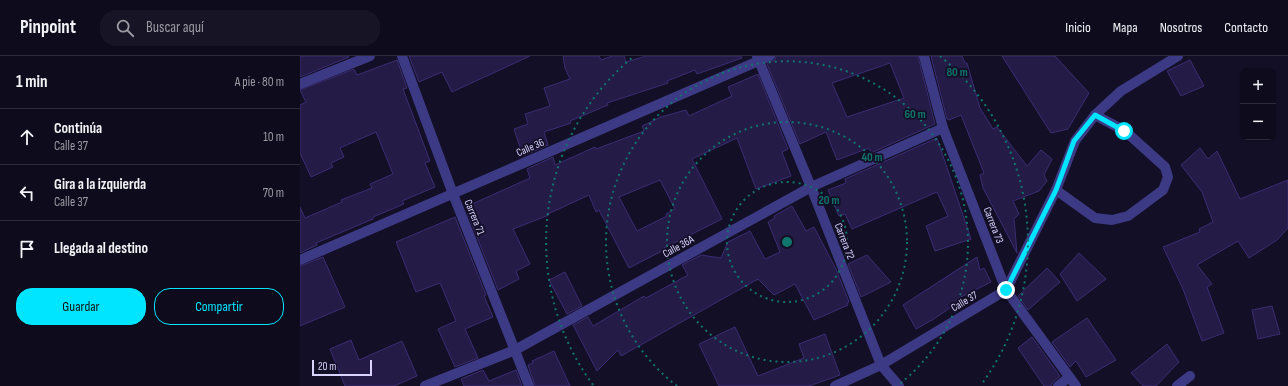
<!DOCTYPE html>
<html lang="es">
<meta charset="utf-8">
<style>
body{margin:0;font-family:"Sofia Sans Condensed",sans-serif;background:#171425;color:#f1f3f6}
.controls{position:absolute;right:12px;top:12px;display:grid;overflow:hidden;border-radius:8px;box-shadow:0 1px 3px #0004}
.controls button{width:36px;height:36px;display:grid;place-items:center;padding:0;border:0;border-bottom:1px solid #2e2b3b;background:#0e0b1c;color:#f1f3f6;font:20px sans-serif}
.scale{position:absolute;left:12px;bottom:10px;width:60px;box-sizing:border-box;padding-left:4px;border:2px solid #d9d4ff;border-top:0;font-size:11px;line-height:14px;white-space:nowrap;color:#d9d4ff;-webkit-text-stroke:3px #130f26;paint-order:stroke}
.stop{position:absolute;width:12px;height:12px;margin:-9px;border:3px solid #00e5ff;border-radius:50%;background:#fff}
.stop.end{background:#00e5ff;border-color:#fff;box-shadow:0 1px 4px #0008}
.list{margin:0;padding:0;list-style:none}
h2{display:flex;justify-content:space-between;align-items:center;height:52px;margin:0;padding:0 16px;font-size:17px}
h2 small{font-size:13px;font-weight:400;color:#9b9ba3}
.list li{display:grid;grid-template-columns:26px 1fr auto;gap:12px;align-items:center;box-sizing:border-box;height:56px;padding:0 16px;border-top:1px solid #2e2b3b}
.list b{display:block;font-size:15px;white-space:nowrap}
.list p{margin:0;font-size:13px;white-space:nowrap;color:#9b9ba3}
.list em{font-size:13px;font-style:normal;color:#9b9ba3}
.actions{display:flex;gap:8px;padding:12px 16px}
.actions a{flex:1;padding:9px 0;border:1px solid #00e5ff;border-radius:16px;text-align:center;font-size:14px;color:#00e5ff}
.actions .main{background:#00e5ff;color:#111}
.icon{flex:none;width:22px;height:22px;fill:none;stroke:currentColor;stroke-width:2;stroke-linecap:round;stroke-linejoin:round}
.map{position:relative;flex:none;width:988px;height:330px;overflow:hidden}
header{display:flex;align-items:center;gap:24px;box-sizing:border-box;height:56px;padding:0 20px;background:#0e0b1c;border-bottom:1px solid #2e2b3b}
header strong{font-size:19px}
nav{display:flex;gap:22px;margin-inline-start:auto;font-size:14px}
.search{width:280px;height:36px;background:#171425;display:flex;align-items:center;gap:10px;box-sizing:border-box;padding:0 14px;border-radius:16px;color:#9b9ba3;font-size:15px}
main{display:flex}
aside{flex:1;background:#0e0b1c}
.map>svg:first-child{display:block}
.building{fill:#241b47;stroke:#3b2d73;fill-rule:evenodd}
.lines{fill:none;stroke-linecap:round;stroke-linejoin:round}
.minor{stroke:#3d3a85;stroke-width:10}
.route{stroke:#00e5ff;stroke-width:5}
.ring{fill:none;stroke:#0f766e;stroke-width:2;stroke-dasharray:2 4}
.labels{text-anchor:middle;stroke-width:3.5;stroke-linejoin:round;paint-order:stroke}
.street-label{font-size:11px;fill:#d9d4ff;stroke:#130f26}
.centre{fill:#0f766e;stroke:#130f26;stroke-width:2}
.ring-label{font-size:12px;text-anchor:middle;font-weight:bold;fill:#0f766e;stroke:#130f26;stroke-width:3.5;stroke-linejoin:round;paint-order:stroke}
</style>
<header>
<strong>Pinpoint</strong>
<div class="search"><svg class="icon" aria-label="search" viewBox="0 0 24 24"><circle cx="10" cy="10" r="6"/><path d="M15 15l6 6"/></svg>Buscar aquí</div>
<nav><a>Inicio</a><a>Mapa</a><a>Nosotros</a><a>Contacto</a></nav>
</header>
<main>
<aside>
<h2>1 min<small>A pie · 80 m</small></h2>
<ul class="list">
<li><svg class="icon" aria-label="ahead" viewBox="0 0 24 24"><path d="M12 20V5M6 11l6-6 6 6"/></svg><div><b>Continúa</b><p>Calle 37</p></div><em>10 m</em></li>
<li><svg class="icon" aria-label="left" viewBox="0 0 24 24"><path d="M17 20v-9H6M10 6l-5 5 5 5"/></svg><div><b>Gira a la izquierda</b><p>Calle 37</p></div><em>70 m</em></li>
<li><svg class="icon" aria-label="arrive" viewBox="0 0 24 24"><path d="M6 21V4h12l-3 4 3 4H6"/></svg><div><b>Llegada al destino</b></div></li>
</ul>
<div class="actions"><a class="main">Guardar</a><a>Compartir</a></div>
</aside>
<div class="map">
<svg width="988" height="330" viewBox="0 0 988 330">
<rect width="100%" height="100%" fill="#130f26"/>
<g class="building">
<path d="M0,0H48L49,1L0,21Z"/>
<path d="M109,0H230L152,36L142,16L119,26Z"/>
<path d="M263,0H299L301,4L312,0H324L326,6L346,0H441L442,2L397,18L395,14L367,25L368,27L307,47L308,49L270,65L271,67L244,76L248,89L223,100L214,73L228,68L225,58L250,50L244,32L270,23L265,12Z"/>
<path d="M476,0H618L635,68L571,97L569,92L537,104L526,76L500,88L467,8L475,4ZM590,7L604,42L547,61L532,27Z"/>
<path d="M631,0H662L665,7H667L680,52L693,73L697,71L727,110L741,94L752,103L744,119L747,125L739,135L713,145L719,158L714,163L717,197L683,132L680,119L684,117L661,59L649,64L647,63Z"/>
<path d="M702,0H755L789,37L768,73L751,77Z"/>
<path d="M97,4L107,32L103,33L130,105L125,107L135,131L102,145L104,148L73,161V163L16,187L17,189L0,197V151L5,162L42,146L41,144L72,132L70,128L93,118L76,76L40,92L44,101L31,107L33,111L11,121L0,97V49L6,46L0,34L54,13L57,19Z"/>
<path d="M890,4L904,30L881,40L867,15Z"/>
<path d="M458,18L488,93L482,96L491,120L456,133L437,82L392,103L422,163L364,192L366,193L329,212L299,154L296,156L289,139L248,158L249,159L213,173L230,208L216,215L219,223L198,234L167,156L174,153L172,148L230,122L227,113L253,101L255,109L295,91L296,93L344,75L342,70L361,61L386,54L389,60L432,40L428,31ZM360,124L375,153L366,158L367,160L337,175L319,141Z"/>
<path d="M637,82L671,183L635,195L626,170L648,160L637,136L552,173L545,158L539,160L528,134L546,127L545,123Z"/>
<path d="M900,92L908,103L917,95L940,143L988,124V172L977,184L949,202L938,185L897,209L912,228L907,231L924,277L902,285L883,233L863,191L900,176L899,173L913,166L902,136L881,109Z"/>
<path d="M492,150L506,175L514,171L536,213L549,246L547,247L548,249L514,264L495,228L474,239L458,223L321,300L318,294L297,315L273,269L288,261L293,270L344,240L346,242L388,219L382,209L401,199L421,202L428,186L450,175L465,203L480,196L468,166L475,162L474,160Z"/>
<path d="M155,161L186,239L184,240L193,261L165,273L178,302L155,311L138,273L156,265L140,227L116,236L96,186Z"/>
<path d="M779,197L806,223L777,245L760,218Z"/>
<path d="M567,199L591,226L561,241L548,208Z"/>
<path d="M23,201L45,251L0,270V210Z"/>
<path d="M677,201L680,214L684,212L691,226L657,243L659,246L632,264L616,273L603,249Z"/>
<path d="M747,212L760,226L728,254L718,240Z"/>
<path d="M265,216L282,250L267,258L249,224Z"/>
<path d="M972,250L980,278L958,283L952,254Z"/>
<path d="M787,262L816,304L786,321L776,305L770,311L752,286Z"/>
<path d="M435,271L458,320L504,302L499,288L525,278L540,319L509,330H419L399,288Z"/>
<path d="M732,281L760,320L754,325L751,330H744L718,292Z"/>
<path d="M51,284L59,304L102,285L117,320L94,330H45L30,293Z"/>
<path d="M867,288L879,306L856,330H843L831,317Z"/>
<path d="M254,295L270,330H235L228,309L233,307L232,305Z"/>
<path d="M183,314L189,325L216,314L222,330H164L161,323Z"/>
</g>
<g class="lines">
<g class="minor">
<path d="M102,0L153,138L229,330"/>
<path d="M457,0L511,131L581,309L599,330"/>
<path d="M624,0L643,72L706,234L776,330"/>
<path d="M0,28L70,0"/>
<path d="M756,134L795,162L812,164L828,160L863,134L868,121L865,111L825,75L795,59"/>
<path d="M0,204L470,0"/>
<path d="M125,330L215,294L511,131L643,72"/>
<path d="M535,330L581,309L706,234L756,134L775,85L795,59L821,35L878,0"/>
<path d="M758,330L769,321"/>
<path d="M877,330L890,320"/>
</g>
</g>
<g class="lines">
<path class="route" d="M706,234L756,134L774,85L795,59L824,75"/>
</g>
<g class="ring">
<circle cx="487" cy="186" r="60"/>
<circle cx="487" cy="186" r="120"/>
<path d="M377 330A181 181 0 1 1 597 330"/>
<path d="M293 329A241 241 0 0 1 334 0M640 0A241 241 0 0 1 681 329"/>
</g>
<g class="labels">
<g class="street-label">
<text transform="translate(230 91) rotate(-24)" y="4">Calle 36</text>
<text transform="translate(175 161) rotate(68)" y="4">Carrera 71</text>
<text transform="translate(694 169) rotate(69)" y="4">Carrera 73</text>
<text transform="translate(545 185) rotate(69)" y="4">Carrera 72</text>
<text transform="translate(378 190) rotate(-29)" y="4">Calle 36A</text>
<text transform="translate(664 245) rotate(-31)" y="4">Calle 37</text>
</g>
</g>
<circle cx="487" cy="186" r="6" class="centre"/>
<g class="ring-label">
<text x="657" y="20">80 m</text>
<text x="615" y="62">60 m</text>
<text x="572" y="105">40 m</text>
<text x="529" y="148">20 m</text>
</g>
</svg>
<div class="controls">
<button>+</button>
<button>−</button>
</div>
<div class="scale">20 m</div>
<div class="stop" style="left:824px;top:75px"></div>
<div class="stop end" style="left:706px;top:234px"></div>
</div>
</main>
